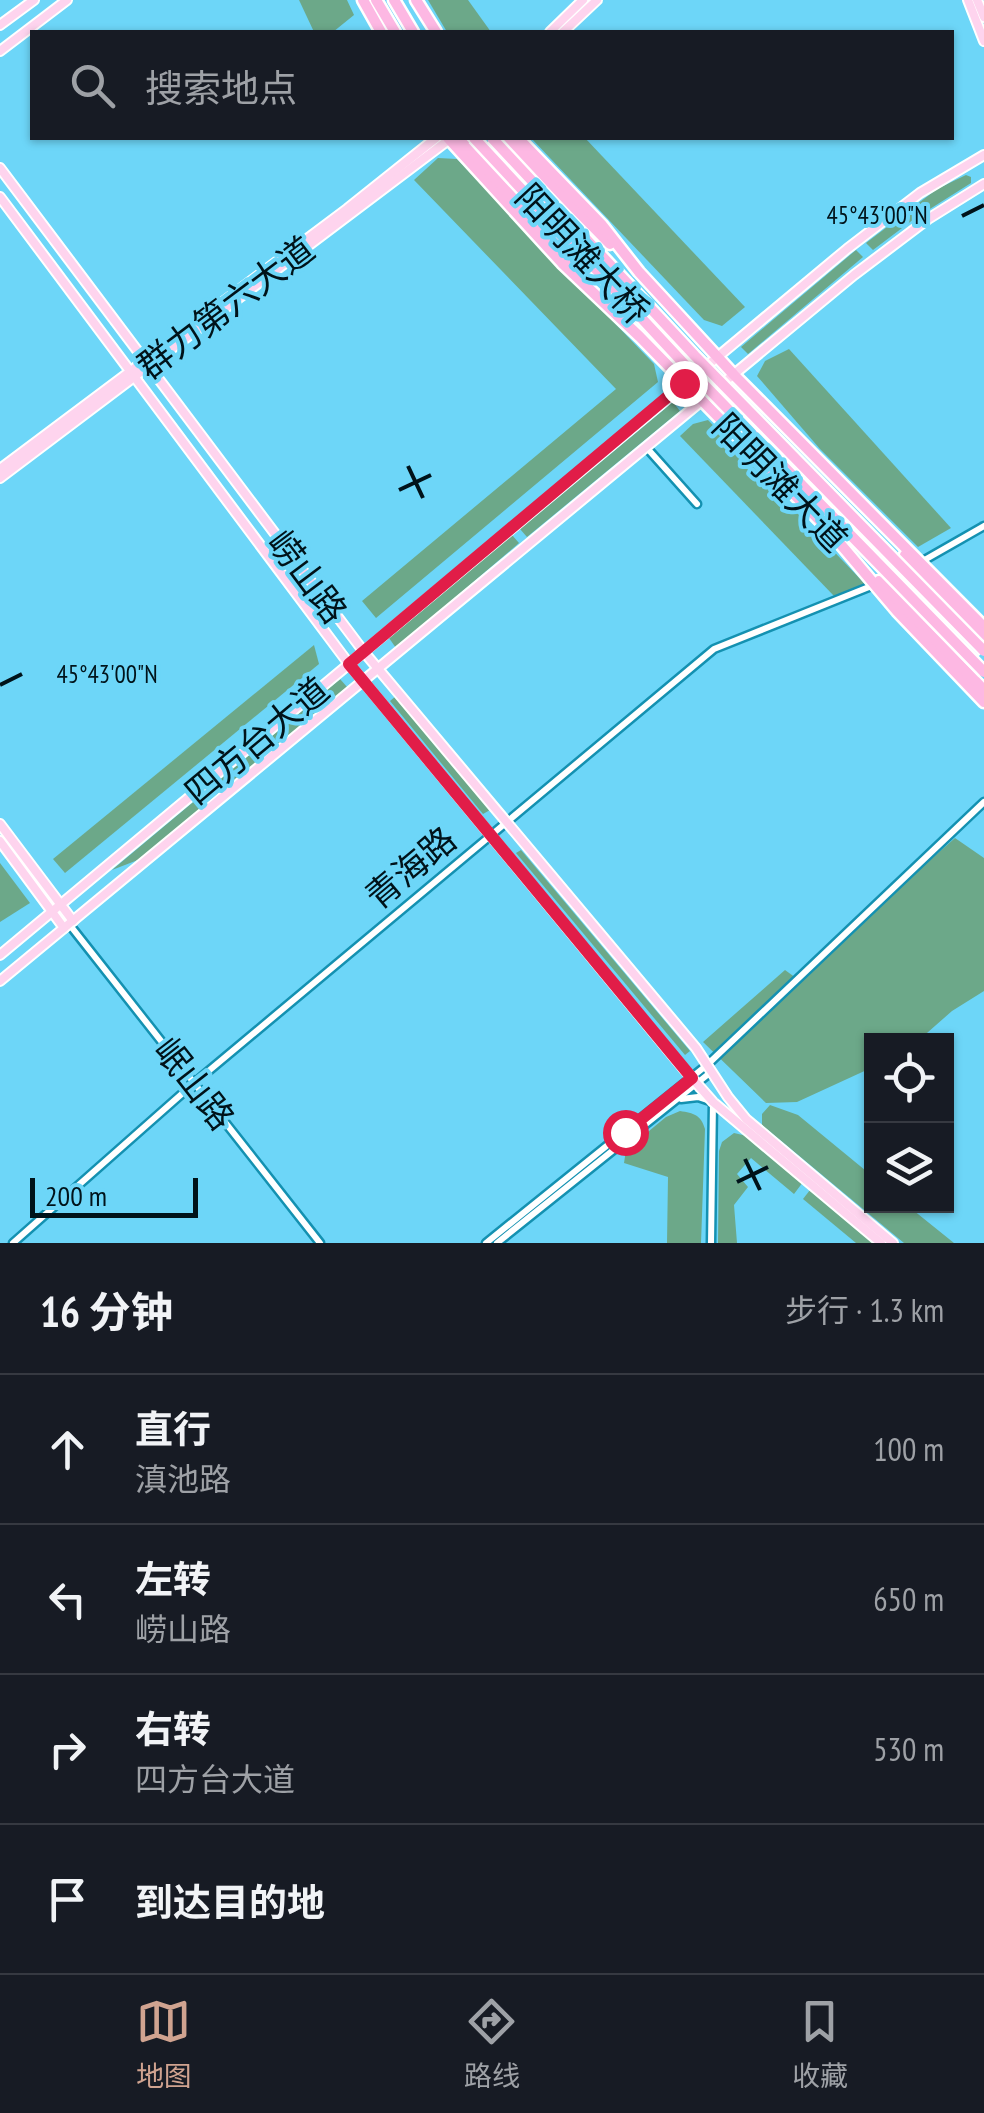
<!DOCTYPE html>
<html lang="zh">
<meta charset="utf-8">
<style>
body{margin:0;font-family:"PT Sans Narrow","Noto Sans SC",sans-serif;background:#20242c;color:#f1f3f6}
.controls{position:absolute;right:30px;bottom:30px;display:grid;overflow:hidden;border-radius:0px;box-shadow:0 2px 8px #0004}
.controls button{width:90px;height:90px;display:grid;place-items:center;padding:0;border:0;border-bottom:2px solid #363941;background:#171b24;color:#f1f3f6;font:50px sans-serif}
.scale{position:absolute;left:30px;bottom:25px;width:168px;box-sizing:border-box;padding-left:10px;border:5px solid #00131a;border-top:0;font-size:28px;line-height:35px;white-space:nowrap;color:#00131a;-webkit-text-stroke:8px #6dd6f8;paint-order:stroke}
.stop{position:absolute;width:30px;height:30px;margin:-22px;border:8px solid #e11d48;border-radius:50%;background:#fff}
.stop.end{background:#e11d48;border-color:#fff;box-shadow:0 2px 10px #0008}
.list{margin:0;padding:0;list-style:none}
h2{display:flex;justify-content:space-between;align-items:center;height:130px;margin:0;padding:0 40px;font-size:42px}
h2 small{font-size:32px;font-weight:400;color:#9ea1a6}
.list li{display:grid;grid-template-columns:65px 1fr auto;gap:30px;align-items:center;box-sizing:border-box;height:150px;padding:0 40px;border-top:2px solid #363941}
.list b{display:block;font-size:38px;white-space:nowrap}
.list p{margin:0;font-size:32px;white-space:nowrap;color:#9ea1a6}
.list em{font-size:32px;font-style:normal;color:#9ea1a6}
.icon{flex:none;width:55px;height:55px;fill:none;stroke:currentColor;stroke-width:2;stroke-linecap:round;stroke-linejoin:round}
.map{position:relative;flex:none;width:984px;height:1243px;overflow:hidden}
.search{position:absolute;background:#171b24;box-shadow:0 2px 8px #0004;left:30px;right:30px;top:30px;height:110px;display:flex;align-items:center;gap:25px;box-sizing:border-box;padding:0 35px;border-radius:0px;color:#9ea1a6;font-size:38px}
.sheet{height:730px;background:#171b24}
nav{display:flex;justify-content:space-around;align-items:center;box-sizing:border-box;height:140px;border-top:2px solid #363941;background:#171b24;font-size:28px;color:#9ea1a6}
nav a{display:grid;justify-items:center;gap:5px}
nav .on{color:#d0a390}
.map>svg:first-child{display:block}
.green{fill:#6ca889}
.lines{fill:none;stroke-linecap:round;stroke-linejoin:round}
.minor-casing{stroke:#1491b1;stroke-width:11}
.major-casing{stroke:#fff;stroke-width:12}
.highway-casing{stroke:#fff;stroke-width:15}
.minor{stroke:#fff;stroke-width:6}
.major{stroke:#fed4ee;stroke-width:8}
.highway{stroke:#fdb8e3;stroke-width:10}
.highway-bridge-casing{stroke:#fff;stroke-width:15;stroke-linecap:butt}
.highway-bridge{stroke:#fdb8e3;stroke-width:10}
.route{stroke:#e11d48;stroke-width:12}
.ticks{fill:none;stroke:#00131a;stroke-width:4}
.labels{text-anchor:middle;stroke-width:8;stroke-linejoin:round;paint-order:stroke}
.street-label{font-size:35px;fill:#00131a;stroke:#6dd6f8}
.ticks-label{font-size:25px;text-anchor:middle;fill:#00131a;stroke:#6dd6f8;stroke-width:8;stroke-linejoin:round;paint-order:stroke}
</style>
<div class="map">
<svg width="984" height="1243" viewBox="0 0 984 1243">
<rect width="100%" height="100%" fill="#6dd6f8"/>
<g class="green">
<path d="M299,0H347L354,15L333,32H314Z"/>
<path d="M428,0H468L491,32H447Z"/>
<path d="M531,138H585L745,307L722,326L704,320Z"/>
<path d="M438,158L457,159L654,364L658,382L376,618L362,601L616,389L414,180Z"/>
<path d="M966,175L971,177V183L914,219L873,250L866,243L937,189Z"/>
<path d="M856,250L863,257L748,354L741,347Z"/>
<path d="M789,349L951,528L918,547L820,449L757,376L765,361Z"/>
<path d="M673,402L680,411L527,537L520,529Z"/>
<path d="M708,420L866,585L834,596L680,436L693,424Z"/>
<path d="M512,535L519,543L396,648L389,638Z"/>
<path d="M314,645L319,664L65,873L53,859Z"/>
<path d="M340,679L348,688L143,858L112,870Z"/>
<path d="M396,696L490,810L483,814L390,701Z"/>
<path d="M955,838L984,858V991L952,1011L919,1040H872L871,1068L797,1102L766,1103L703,1042L785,970L796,978Z"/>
<path d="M521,850L690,1051L685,1055L516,853Z"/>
<path d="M0,863L30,903L0,922Z"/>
<path d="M770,1105L798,1115L871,1175L872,1206H908L954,1243H904L762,1125V1114Z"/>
<path d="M680,1111C694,1113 701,1115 705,1129L701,1243H667L668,1177L624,1163L626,1150L666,1117Z"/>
<path d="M734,1133L747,1136L803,1182L794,1194L751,1158L737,1174L748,1187L734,1205L737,1243H718L719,1151L722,1142Z"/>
<path d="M810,1190L874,1243H856L803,1199Z"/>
</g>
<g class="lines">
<g class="minor-casing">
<g id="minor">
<path d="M646,447L697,504"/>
<path d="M921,562L984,526"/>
<path d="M69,924L320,1243"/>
<path d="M681,1099L698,1097L713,1102L711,1243"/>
<path d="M13,1243L193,1084L714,649L874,585"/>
<path d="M486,1243L707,1065L984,802"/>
<path d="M497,1243L711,1072"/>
</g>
</g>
<g class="major-casing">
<g id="major">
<path d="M968,0L984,41"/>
<path d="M977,0L984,17"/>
<path d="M0,25L34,0"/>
<path d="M550,32L583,0"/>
<path d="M563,32L597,0"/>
<path d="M0,51L67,0"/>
<path d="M0,168L364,652L696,1048L728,1097L746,1119L893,1243"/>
<path d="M0,197L349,664L683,1068L713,1102L881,1243"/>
<path d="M0,469L347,209L436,138"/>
<path d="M0,478L451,138"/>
<path d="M0,824L73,921"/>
<path d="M0,841L64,928"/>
<path d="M0,955L847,249L920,193L984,155"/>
<path d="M0,981L854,275L928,219L984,184"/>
</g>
</g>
<g class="highway-casing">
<g id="highway">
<path d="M363,0L381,32"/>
<path d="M376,0L395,32"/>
<path d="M394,0L413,32"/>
<path d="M416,0L436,32"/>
<path d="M448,138L562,263L640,337L826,527L897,611L984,702"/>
<path d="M458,138L589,280"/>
<path d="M506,138L610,244"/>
<path d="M518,138L602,225L639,272L734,375L984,627"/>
<path d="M905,555L984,637"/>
<path d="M879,581L984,690"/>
</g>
</g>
<use href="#minor" class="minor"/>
<use href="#major" class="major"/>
<use href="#highway" class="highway"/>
<g class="highway-bridge-casing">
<g id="highway-bridge">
<path d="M474,138L686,366L984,672"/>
<path d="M492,138L695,356L984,651"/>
</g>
</g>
<use href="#highway-bridge" class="highway-bridge"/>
</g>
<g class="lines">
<path class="route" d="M625,1132L692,1078L349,664L684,383"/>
</g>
<path class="ticks" d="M962,216L984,205M408,466L423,498M399,490L431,475M0,685L22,674M745,1159L760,1190M737,1182L768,1167"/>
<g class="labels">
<g class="street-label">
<text transform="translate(582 254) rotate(47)" y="12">阳明滩大桥</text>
<text transform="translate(226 308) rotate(-37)" y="12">群力第六大道</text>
<text transform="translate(780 483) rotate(46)" y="12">阳明滩大道</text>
<text transform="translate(307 577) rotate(53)" y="12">崂山路</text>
<text transform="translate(257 741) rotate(-40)" y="12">四方台大道</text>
<text transform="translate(411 868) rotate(-40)" y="12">青海路</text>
<text transform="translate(194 1084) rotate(52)" y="12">岷山路</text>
</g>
</g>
<g class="ticks-label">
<text x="877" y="224">45°43'00"N</text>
<text x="107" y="683">45°43'00"N</text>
</g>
</svg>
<div class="controls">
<button><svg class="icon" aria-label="locate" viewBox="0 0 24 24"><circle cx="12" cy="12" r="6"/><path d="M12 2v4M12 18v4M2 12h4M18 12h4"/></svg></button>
<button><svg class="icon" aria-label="layers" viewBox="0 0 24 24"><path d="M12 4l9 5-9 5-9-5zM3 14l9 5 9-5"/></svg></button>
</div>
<div class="scale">200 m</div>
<div class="stop" style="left:625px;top:1132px"></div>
<div class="stop end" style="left:684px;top:383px"></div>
<div class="search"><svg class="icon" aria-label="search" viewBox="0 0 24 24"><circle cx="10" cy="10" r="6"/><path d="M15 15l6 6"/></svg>搜索地点</div>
</div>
<section class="sheet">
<h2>16 分钟<small>步行 · 1.3 km</small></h2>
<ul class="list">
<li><svg class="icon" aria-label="ahead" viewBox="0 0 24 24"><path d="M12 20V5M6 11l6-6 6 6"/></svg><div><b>直行</b><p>滇池路</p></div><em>100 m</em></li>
<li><svg class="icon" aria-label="left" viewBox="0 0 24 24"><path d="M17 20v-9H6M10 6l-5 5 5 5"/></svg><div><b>左转</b><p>崂山路</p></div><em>650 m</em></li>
<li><svg class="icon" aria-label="right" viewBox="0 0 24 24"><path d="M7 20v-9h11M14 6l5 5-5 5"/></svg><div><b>右转</b><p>四方台大道</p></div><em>530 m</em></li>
<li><svg class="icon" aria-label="arrive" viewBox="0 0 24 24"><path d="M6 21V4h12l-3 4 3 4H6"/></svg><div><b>到达目的地</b></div></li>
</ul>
</section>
<nav>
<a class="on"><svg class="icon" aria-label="map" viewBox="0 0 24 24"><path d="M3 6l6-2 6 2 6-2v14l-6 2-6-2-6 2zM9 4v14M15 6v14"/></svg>地图</a>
<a><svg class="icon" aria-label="directions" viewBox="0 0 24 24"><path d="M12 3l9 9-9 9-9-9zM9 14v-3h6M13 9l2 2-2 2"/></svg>路线</a>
<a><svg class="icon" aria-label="saved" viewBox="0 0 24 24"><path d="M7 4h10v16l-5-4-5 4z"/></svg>收藏</a>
</nav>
